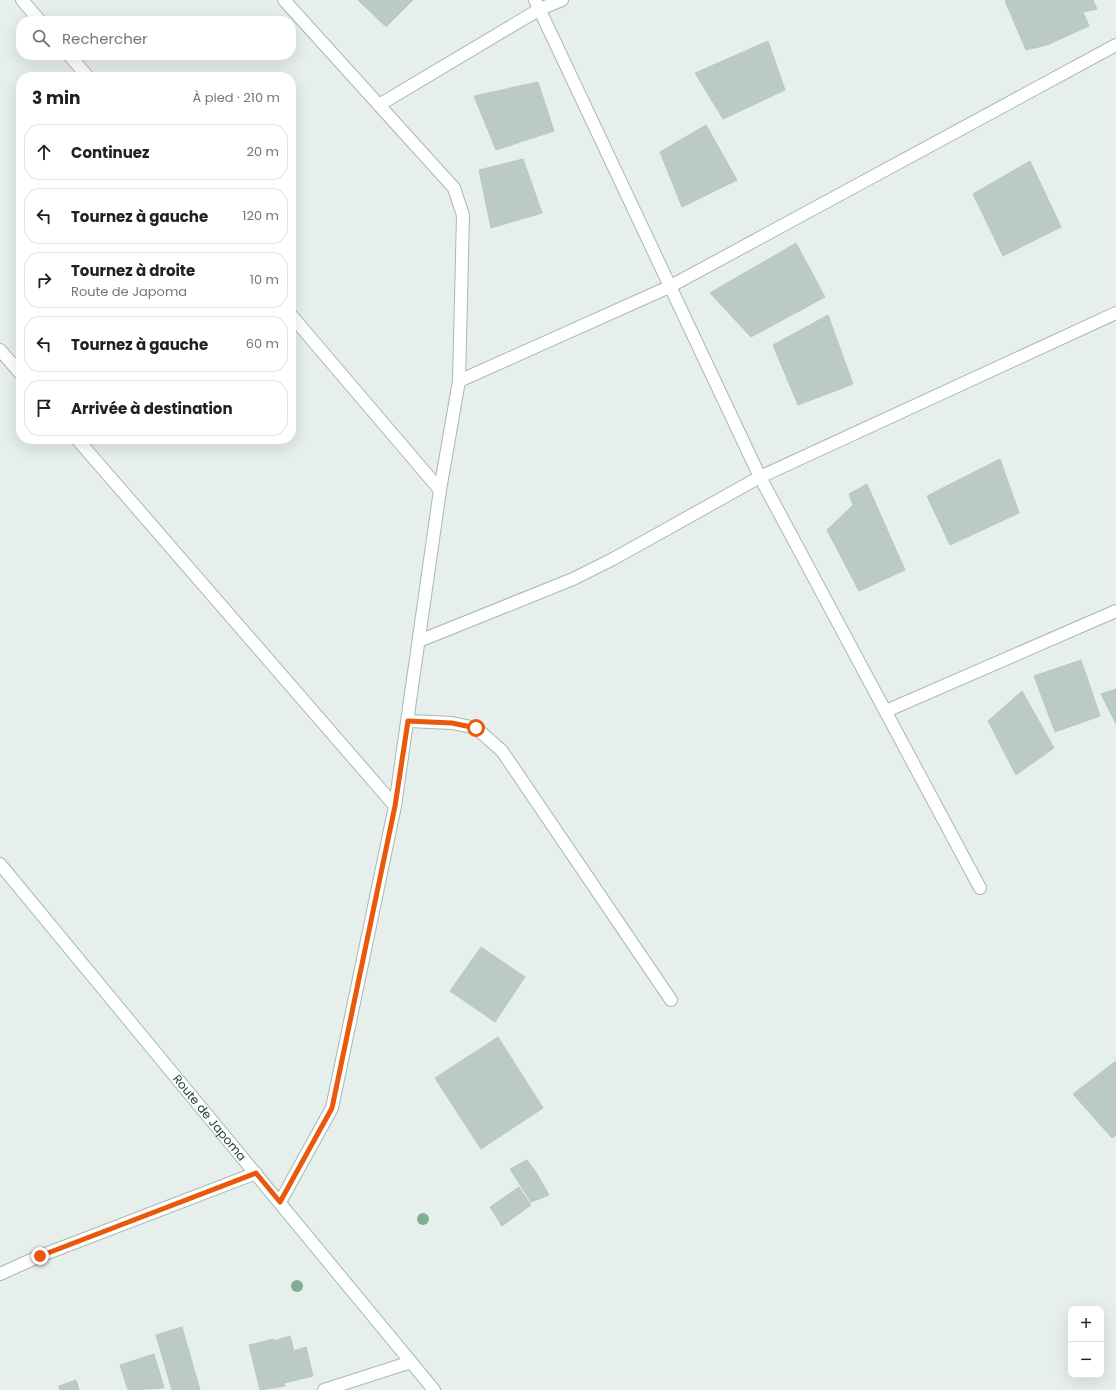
<!DOCTYPE html>
<html lang="fr">
<meta charset="utf-8">
<style>
body{margin:0;font-family:Poppins,sans-serif;background:#f6f6f6;color:#202124}
.controls{position:absolute;right:12px;bottom:12px;display:grid;overflow:hidden;border-radius:8px;box-shadow:0 4px 16px #0002}
.controls button{width:36px;height:36px;display:grid;place-items:center;padding:0;border:0;border-bottom:1px solid #e0e0e0;background:#fff;color:#202124;font:20px sans-serif}
.stop{position:absolute;width:12px;height:12px;margin:-9px;border:3px solid #ea580c;border-radius:50%;background:#fff}
.stop.end{background:#ea580c;border-color:#fff;box-shadow:0 1px 4px #0008}
.list{margin:0;padding:0;list-style:none}
h2{display:flex;justify-content:space-between;align-items:center;height:52px;margin:0;padding:0 16px;font-size:17px}
h2 small{font-size:13px;font-weight:400;color:#757577}
.list li{display:grid;grid-template-columns:26px 1fr auto;gap:12px;align-items:center;box-sizing:border-box;height:56px;margin:0 8px 8px;padding:0 8px;border:1px solid #e0e0e0;border-radius:16px}
.list b{display:block;font-size:15px;white-space:nowrap}
.list p{margin:0;font-size:13px;white-space:nowrap;color:#757577}
.list em{font-size:13px;font-style:normal;color:#757577}
.icon{flex:none;width:22px;height:22px;fill:none;stroke:currentColor;stroke-width:2;stroke-linecap:round;stroke-linejoin:round}
.map{position:relative;flex:none;width:1116px;height:1390px;overflow:hidden}
.search{position:absolute;background:#fff;box-shadow:0 4px 16px #0002;left:16px;top:16px;width:280px;height:44px;display:flex;align-items:center;gap:10px;box-sizing:border-box;padding:0 14px;border-radius:16px;color:#757577;font-size:15px}
.panel{position:absolute;background:#fff;box-shadow:0 4px 16px #0002;left:16px;top:72px;width:280px;height:372px;border-radius:16px}
.map>svg:first-child{display:block}
.building{fill:#bbcac4;stroke:#b8c9c2}
.lines{fill:none;stroke-linecap:round;stroke-linejoin:round}
.street-casing{stroke:#a8b8b2;stroke-width:14}
.secondary-casing{stroke:#a4bbb3;stroke-width:14}
.street{stroke:#fff;stroke-width:12}
.secondary{stroke:#fff;stroke-width:12}
.tree{fill:#80af93}
.route{stroke:#ea580c;stroke-width:5}
.labels{text-anchor:middle;stroke-width:3;stroke-linejoin:round;paint-order:stroke}
.street-label{font-size:12px;fill:#24423a;stroke:#f7fbf9}
</style>
<div class="map">
<svg width="1116" height="1390" viewBox="0 0 1116 1390">
<rect width="100%" height="100%" fill="#e6efeb"/>
<g class="building">
<path d="M358,0H413L386,27Z"/>
<path d="M1007,0H1093L1097,9L1083,12L1089,26L1047,45L1026,50L1005,1Z"/>
<path d="M768,41L785,90L723,119L695,73Z"/>
<path d="M538,82L554,131L496,150L474,96Z"/>
<path d="M706,125L737,180L682,207L660,152Z"/>
<path d="M523,159L542,213L491,228L479,170Z"/>
<path d="M1030,161L1061,227L1003,256L973,194Z"/>
<path d="M796,243L825,297L751,337L710,293Z"/>
<path d="M828,315L853,384L798,405L773,345Z"/>
<path d="M1000,459L1019,513L950,545L927,496Z"/>
<path d="M867,484L905,570L859,591L827,530L853,505L849,494Z"/>
<path d="M1081,660L1100,716L1055,732L1034,676Z"/>
<path d="M1116,689V724L1101,694Z"/>
<path d="M1022,691L1054,748L1016,775L988,721Z"/>
<path d="M481,947L525,977L495,1022L450,991Z"/>
<path d="M498,1037L543,1108L481,1149L435,1078Z"/>
<path d="M1116,1061V1135L1112,1138L1073,1094Z"/>
<path d="M527,1160L536,1172L549,1195L531,1202L510,1169Z"/>
<path d="M519,1187L531,1205L502,1226L490,1207Z"/>
<path d="M182,1327L200,1390H172L156,1335Z"/>
<path d="M290,1336L294,1351L306,1347L313,1376L284,1383L273,1341Z"/>
<path d="M273,1339L285,1386L260,1390L249,1345Z"/>
<path d="M154,1354L164,1388L128,1390L120,1365Z"/>
<path d="M76,1380L79,1390H60L59,1386Z"/>
</g>
<g class="lines">
<g class="street-casing">
<g id="street">
<path d="M22,0L40,21"/>
<path d="M535,0L760,477L980,888"/>
<path d="M69,55L88,77"/>
<path d="M379,105L540,9L562,0"/>
<path d="M291,315L440,490"/>
<path d="M0,350L21,374"/>
<path d="M459,381L669,287L1116,45"/>
<path d="M77,439L395,806"/>
<path d="M419,641L573,579L613,559L760,477L1116,313"/>
<path d="M886,711L1116,611"/>
<path d="M408,721L452,723L476,728L502,751L671,1000"/>
<path d="M280,1202L332,1108L395,806L440,490L459,381L463,215L454,188L284,0"/>
<path d="M0,1274L40,1256L256,1173"/>
<path d="M324,1390L411,1362"/>
</g>
</g>
<g class="secondary-casing">
<g id="secondary">
<path id="s1" d="M0,864L434,1390"/>
</g>
</g>
<use href="#street" class="street"/>
<use href="#secondary" class="secondary"/>
</g>
<g class="tree">
<circle cx="423" cy="1219" r="6"/>
<circle cx="297" cy="1286" r="6"/>
</g>
<g class="lines">
<path class="route" d="M40,1256L256,1173L280,1202L332,1108L395,806L408,721L452,723L476,728"/>
</g>
<g class="labels">
<g class="street-label">
<text dy="4" stroke="none"><textPath href="#s1" startOffset="329">Route de Japoma</textPath></text>
</g>
</g>
</svg>
<div class="controls">
<button>+</button>
<button>−</button>
</div>
<div class="stop" style="left:476px;top:728px"></div>
<div class="stop end" style="left:40px;top:1256px"></div>
<div class="search"><svg class="icon" aria-label="search" viewBox="0 0 24 24"><circle cx="10" cy="10" r="6"/><path d="M15 15l6 6"/></svg>Rechercher</div>
<section class="panel">
<h2>3 min<small>À pied · 210 m</small></h2>
<ul class="list">
<li><svg class="icon" aria-label="ahead" viewBox="0 0 24 24"><path d="M12 20V5M6 11l6-6 6 6"/></svg><div><b>Continuez</b></div><em>20 m</em></li>
<li><svg class="icon" aria-label="left" viewBox="0 0 24 24"><path d="M17 20v-9H6M10 6l-5 5 5 5"/></svg><div><b>Tournez à gauche</b></div><em>120 m</em></li>
<li><svg class="icon" aria-label="right" viewBox="0 0 24 24"><path d="M7 20v-9h11M14 6l5 5-5 5"/></svg><div><b>Tournez à droite</b><p>Route de Japoma</p></div><em>10 m</em></li>
<li><svg class="icon" aria-label="left" viewBox="0 0 24 24"><path d="M17 20v-9H6M10 6l-5 5 5 5"/></svg><div><b>Tournez à gauche</b></div><em>60 m</em></li>
<li><svg class="icon" aria-label="arrive" viewBox="0 0 24 24"><path d="M6 21V4h12l-3 4 3 4H6"/></svg><div><b>Arrivée à destination</b></div></li>
</ul>
</section>
</div>
